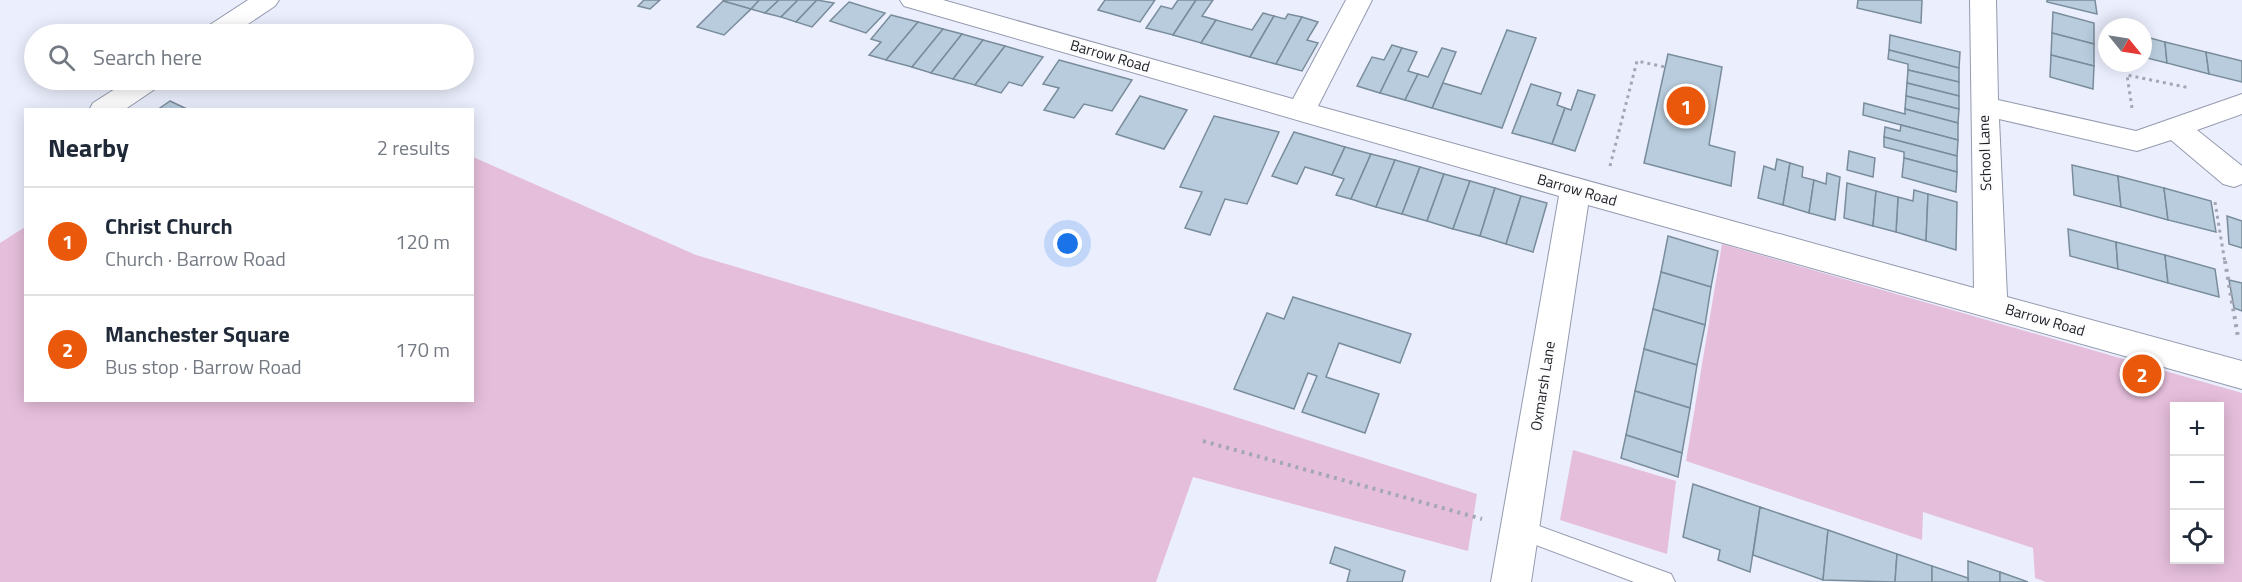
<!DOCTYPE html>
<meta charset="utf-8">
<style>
body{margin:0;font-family:"Titillium Web",sans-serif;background:#f6f6f7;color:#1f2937}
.controls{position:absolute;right:18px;bottom:18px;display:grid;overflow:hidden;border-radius:0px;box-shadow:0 3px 15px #0003}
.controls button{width:54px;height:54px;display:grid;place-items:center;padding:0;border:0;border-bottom:2px solid #e0e1e3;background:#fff;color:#1f2937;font:30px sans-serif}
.compass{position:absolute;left:2098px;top:18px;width:54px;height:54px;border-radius:50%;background:#fff;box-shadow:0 3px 15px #0003;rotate:120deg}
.you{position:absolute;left:1068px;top:244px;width:21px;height:21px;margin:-15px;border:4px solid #fff;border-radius:50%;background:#1a73e8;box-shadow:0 0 0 9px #1a73e833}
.badge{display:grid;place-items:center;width:39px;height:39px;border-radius:50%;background:#ea580c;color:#fff;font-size:20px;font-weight:700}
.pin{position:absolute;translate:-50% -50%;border:3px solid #fff;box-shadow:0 2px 6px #0006}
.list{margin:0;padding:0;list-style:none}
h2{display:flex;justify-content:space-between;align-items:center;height:78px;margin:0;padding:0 24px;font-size:26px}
h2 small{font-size:20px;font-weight:400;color:#747a83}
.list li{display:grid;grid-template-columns:39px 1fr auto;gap:18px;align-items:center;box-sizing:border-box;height:108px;padding:0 24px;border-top:2px solid #e0e1e3}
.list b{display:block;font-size:22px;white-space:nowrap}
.list p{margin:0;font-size:20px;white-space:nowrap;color:#747a83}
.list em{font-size:20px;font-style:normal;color:#747a83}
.icon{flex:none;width:33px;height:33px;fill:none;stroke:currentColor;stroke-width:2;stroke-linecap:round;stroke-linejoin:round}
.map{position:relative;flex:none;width:2242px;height:582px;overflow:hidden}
.search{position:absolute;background:#fff;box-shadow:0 3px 15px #0003;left:24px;top:24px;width:450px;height:66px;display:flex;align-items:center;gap:15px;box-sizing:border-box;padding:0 21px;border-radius:33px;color:#747a83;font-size:22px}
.panel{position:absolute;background:#fff;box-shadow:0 3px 15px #0003;left:24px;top:108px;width:450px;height:294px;border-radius:0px}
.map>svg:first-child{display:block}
.green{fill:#e5bedb;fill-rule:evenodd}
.building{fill:#b8ccdd;stroke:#798c9c;stroke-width:1.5}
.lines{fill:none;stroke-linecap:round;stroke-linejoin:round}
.lane-casing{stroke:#949aaf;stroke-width:2}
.street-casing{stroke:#949aaf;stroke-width:2}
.path-far1{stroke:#a4a7b3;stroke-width:3;stroke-dasharray:3 4;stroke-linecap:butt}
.path{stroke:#a4a7b3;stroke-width:4;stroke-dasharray:3 5;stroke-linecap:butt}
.lane{fill:#fff;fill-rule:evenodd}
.street{fill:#fff;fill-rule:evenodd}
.labels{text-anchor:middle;stroke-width:5;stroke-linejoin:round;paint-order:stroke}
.street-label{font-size:15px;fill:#1d1f27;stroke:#fcfcfc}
</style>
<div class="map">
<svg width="2242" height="582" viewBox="0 0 2242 582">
<rect width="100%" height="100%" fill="#ebeffd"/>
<g class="green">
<path d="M473,157L696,255L1198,405L1477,494L1468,551L1193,477L1156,582H0V243L25,227L26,400H472Z"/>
<path d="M1722,244L2242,393V582H2046L2035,578L2033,548L1923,512L1922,540L1686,461ZM2220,406V560H2174V406Z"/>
<path d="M1573,450L1676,481L1667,554L1560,520Z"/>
</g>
<g class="building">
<path d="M644,0H660L650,9L638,6Z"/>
<path d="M759,0H779L765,13L751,9Z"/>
<path d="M759,0L751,9L723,1L724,0Z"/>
<path d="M779,0H798L781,17L765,13Z"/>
<path d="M798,0H817L796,22L781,17Z"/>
<path d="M817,0L834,3L812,27L796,22Z"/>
<path d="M1105,0H1155L1140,22L1098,10Z"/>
<path d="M1178,0H1196L1173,35L1146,28L1161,6L1172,9Z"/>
<path d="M1196,0H1213L1202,16L1216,20L1201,43L1173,35Z"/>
<path d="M1858,0H1922L1921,23L1857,8Z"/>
<path d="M2047,0H2095L2097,14L2047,2Z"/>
<path d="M723,1L751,9L724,35L697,27Z"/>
<path d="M849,2L885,13L866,33L830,21Z"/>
<path d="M2053,12L2094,23V44L2052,33Z"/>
<path d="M1263,13L1274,16L1250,57L1201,43L1216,20L1252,30Z"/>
<path d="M1288,14L1302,17L1276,64L1250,57L1274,16L1285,19Z"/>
<path d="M891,15L918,22L886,60L869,55L881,42L871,39Z"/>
<path d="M1302,17L1318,22L1307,40L1318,43L1302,71L1276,64Z"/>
<path d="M918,22L943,29L912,67L886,60Z"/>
<path d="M943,29L962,34L931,73L912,67Z"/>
<path d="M1507,30L1536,38L1502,128L1432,108L1443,83L1481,94Z"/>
<path d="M2052,33L2094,44V66L2051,55Z"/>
<path d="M962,34L983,40L953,79L931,73Z"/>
<path d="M1890,35L1960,52L1959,68L1889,50Z"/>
<path d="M2143,36L2165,42L2167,63L2143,57Z"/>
<path d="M983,40L1005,46L975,85L953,79Z"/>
<path d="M2165,42L2206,52L2209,74L2167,63Z"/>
<path d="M1392,45L1402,48L1380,93L1357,86L1372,57L1384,60Z"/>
<path d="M1005,46L1043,57L1022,86L1009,82L1001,93L975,85Z"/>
<path d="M1402,48L1417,52L1408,71L1418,74L1405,100L1380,93Z"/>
<path d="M1442,48L1456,52L1432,108L1405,100L1418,74L1428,77Z"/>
<path d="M1889,50L1959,68V82L1908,70V64L1888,59Z"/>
<path d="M2206,52L2242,61V82L2209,74Z"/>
<path d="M1668,54L1722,67L1709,145L1735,152L1731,186L1644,163Z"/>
<path d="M2051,55L2094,66L2093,89L2050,77Z"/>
<path d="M1059,60L1132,80L1112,111L1084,104L1074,118L1044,110L1059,88L1043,84Z"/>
<path d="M1908,70L1959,82V96L1907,83Z"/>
<path d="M1907,83L1959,96V109L1906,96Z"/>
<path d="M1531,84L1561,93L1557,105L1565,108L1552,144L1512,133Z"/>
<path d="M1578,90L1595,95L1575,151L1552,144L1565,108L1571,110Z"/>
<path d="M1140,96L1187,110L1164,149L1116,134Z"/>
<path d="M1906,96L1959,109L1958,123L1905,109Z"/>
<path d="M170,101L189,110H157Z"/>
<path d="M1864,103L1905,114V109L1958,123V140L1863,115Z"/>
<path d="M1214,116L1279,132L1247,204L1225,199L1210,235L1185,228L1202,192L1180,187Z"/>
<path d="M1901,125L1958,140L1957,156L1884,137L1885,127L1900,131Z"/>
<path d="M1294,132L1345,147L1332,175L1305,167L1297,184L1272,176Z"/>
<path d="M1884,137L1957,156V172L1904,158V152L1884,147Z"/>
<path d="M1345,147L1371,154L1351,199L1336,195L1344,179L1332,175Z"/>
<path d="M1849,151L1875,158L1873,177L1847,170Z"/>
<path d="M1371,154L1395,160L1376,207L1351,199Z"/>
<path d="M1904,158L1957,172L1956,192L1902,177Z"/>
<path d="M1777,159L1790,163L1783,205L1758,198L1764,166L1775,170Z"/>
<path d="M1395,160L1420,167L1402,214L1376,207Z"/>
<path d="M1790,163L1803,167L1802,177L1814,180L1809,213L1783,205Z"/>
<path d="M2072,165L2118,176L2121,207L2074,195Z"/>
<path d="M1420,167L1444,174L1427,221L1402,214Z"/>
<path d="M1827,173L1840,177L1835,220L1809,213L1814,180L1826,184Z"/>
<path d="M1444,174L1470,181L1453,229L1427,221Z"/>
<path d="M2118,176L2164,188L2168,220L2121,207Z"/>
<path d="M1470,181L1495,188L1480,236L1453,229Z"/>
<path d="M1847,183L1876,191L1873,226L1844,218Z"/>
<path d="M1495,188L1521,196L1506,244L1480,236Z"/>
<path d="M2164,188L2211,201L2216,232L2168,220Z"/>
<path d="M1914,190L1928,194L1926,241L1896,232L1898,197L1913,201Z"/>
<path d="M1876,191L1898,197L1896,232L1873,226Z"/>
<path d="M1928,194L1957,202L1956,250L1926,241Z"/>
<path d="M1521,196L1547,203L1533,252L1506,244Z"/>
<path d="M2227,216L2242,221V248L2229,244Z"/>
<path d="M2068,229L2116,242L2118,269L2070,256Z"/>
<path d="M1668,236L1718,251L1711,287L1661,272Z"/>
<path d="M2116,242L2165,255L2168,283L2118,269Z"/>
<path d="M2165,255L2215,269L2219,297L2168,283Z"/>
<path d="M1661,272L1711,287L1705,325L1653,309Z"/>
<path d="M2229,280L2242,283V311L2234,308Z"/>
<path d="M1293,297L1411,334L1400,363L1339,343L1326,377L1379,394L1365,433L1302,412L1317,376L1308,373L1294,409L1234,389L1267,313L1284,319Z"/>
<path d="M1653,309L1705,325L1697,365L1644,349Z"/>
<path d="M1644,349L1697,365L1690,408L1635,391Z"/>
<path d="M1635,391L1690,408L1682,453L1626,435Z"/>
<path d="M1626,435L1682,453L1678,477L1621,458Z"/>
<path d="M1693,484L1760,507L1750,572L1718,560L1720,550L1683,537Z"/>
<path d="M1760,507L1828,530L1823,580L1753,555Z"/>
<path d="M1828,530L1897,554L1895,582L1823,580Z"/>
<path d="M1335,547L1405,571L1402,582H1347L1350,570L1330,563Z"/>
<path d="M1897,554L1932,566V582H1895Z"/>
<path d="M1968,561L2000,572V582H1968Z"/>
<path d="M1932,566L1968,578V582H1932Z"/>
<path d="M2000,572L2028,582H2000Z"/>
</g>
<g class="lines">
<g class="lane-casing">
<path id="lane" d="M1520,519L1671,574L1675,582H1634L1512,536L1509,529L1512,522Z"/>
</g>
<g class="street-casing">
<g id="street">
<path d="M248,0H279L275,6L233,34H202L205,28Z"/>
<path d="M900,0H943L1293,99L1346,0H1372L1318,106L1974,288L1970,0H1996L1998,100L2136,131L2242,94V114L2197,130L2242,166V184L2234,187L2223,184L2171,140L2137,151L1999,119L2007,297L2242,361V389L1588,205L1531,582H1491L1559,196L904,6Z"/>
<path d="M129,80H162L158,87L124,110H89L93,103Z"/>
</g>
</g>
<g class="path-far1">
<path d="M2132,108L2127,75L2190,88"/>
<path d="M1610,166L1637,61L1665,67"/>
<path d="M2215,202L2225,263"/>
</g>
<g class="path">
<path d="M2225,261L2238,337"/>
<path d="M1203,441L1482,519"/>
</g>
<use href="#lane" class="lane"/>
<use href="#street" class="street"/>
</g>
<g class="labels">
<g class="street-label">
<text transform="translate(1110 56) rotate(16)" y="5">Barrow Road</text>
<text transform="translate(1985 153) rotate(-92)" y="5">School Lane</text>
<text transform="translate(1577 190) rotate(16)" y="5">Barrow Road</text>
<text transform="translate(2045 320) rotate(16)" y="5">Barrow Road</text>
<text transform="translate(1543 386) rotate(-81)" y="5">Oxmarsh Lane</text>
</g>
</g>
</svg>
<div class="controls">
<button>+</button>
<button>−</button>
<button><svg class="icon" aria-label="locate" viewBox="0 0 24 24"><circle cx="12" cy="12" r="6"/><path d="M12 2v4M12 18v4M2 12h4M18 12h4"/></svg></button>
</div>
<svg class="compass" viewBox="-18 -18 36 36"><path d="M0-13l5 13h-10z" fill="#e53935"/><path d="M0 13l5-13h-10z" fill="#747a83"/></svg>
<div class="you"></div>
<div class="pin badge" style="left:1686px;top:106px">1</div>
<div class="pin badge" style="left:2142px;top:374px">2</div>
<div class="search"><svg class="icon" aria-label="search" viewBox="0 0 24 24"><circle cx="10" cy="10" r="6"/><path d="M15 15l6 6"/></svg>Search here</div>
<section class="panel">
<h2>Nearby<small>2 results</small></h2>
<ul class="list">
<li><span class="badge">1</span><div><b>Christ Church</b><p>Church · Barrow Road</p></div><em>120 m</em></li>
<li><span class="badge">2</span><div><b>Manchester Square</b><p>Bus stop · Barrow Road</p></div><em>170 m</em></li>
</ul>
</section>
</div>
